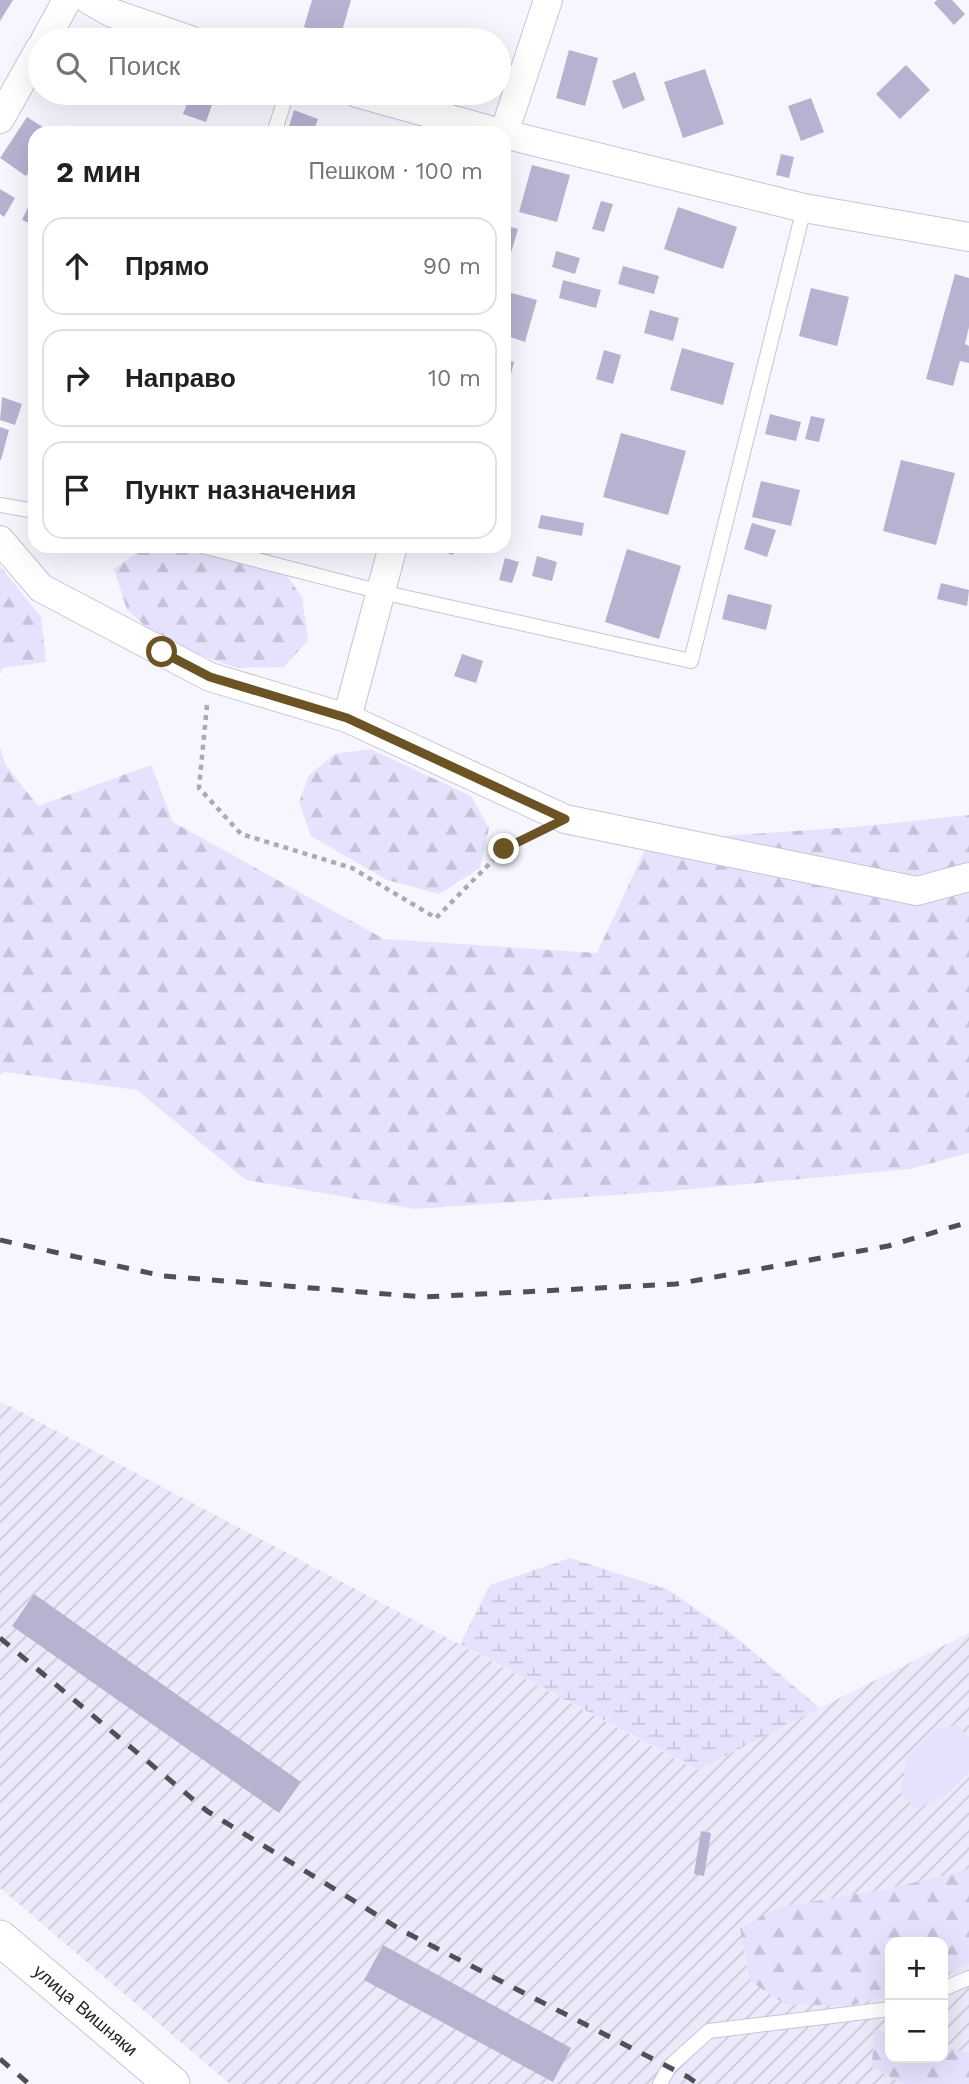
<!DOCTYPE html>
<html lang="ru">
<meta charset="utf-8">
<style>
body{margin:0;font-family:"Work Sans",sans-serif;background:#f6f6f6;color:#202124}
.controls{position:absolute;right:21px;bottom:21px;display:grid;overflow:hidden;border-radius:14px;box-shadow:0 7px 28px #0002}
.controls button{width:63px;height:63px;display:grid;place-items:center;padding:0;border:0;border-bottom:2px solid #e0e0e0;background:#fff;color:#202124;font:35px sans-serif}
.stop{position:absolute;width:21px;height:21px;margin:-16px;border:5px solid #6b5323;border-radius:50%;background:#fff}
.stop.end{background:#6b5323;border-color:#fff;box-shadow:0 2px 7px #0008}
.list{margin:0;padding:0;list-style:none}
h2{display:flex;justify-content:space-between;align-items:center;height:91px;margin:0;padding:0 28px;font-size:30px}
h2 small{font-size:23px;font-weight:400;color:#757577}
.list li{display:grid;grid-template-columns:46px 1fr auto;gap:21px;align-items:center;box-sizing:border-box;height:98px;margin:0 14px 14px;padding:0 14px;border:2px solid #e0e0e0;border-radius:21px}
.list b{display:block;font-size:26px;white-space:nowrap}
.list em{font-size:23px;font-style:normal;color:#757577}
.icon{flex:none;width:38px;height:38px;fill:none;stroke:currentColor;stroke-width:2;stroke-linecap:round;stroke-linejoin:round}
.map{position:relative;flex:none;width:969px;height:2084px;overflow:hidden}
.search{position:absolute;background:#fff;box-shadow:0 7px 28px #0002;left:28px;top:28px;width:483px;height:77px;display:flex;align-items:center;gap:18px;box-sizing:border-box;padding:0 24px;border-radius:38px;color:#757577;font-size:26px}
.panel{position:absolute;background:#fff;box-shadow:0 7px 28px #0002;left:28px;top:126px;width:483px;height:427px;border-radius:21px}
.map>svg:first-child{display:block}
.industrial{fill:url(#industrial-furrows);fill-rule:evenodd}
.green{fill:#e6e2fd}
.forest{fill:url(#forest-firs)}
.wetland{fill:url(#wetland-marsh)}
.building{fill:#b7b2d0}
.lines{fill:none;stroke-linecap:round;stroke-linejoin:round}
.service-casing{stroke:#c7c4d6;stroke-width:16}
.minor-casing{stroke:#c7c4d6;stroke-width:30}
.tertiary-casing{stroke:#c7c4d6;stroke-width:37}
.path{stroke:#abaab2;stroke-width:4.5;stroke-dasharray:5 5;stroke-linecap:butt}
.service{stroke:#fff;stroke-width:14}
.minor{stroke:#fff;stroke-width:28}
.tertiary{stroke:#fff;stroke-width:35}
.rail{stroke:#504f56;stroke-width:5;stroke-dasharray:12 12;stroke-linecap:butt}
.route{stroke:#6b5323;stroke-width:9}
.labels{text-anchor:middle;stroke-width:5;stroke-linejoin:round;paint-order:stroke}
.street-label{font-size:18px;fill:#25242a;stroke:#fff}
</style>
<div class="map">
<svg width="969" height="2084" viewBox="0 0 969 2084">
<defs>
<pattern id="industrial-furrows" width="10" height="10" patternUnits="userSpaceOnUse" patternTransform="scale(1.75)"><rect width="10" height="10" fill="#eceafa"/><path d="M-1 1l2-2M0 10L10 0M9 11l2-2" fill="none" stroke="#cac9d6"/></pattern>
<pattern id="forest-firs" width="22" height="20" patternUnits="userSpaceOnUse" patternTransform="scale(1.75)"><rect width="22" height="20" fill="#e6e2fd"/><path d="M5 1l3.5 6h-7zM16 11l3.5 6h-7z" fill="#c5c2d9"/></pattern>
<pattern id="wetland-marsh" width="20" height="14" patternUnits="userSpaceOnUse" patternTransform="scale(1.75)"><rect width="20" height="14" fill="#e6e2fd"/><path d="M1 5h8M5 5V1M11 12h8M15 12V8" fill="none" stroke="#c5c2d9"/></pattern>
</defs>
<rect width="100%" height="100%" fill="#f7f6fe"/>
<path class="industrial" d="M0,1401L697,1770L969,1633V2084H230L0,1888ZM890,1942H943V2058H890Z"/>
<path class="green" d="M957,1725L969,1737V1772L944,1796L916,1809L900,1792L908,1756L936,1729Z"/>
<g class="forest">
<path d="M146,546H234L269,551L302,597L308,640L284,667L237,668L165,643L127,610L114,569Z"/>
<path d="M0,566L41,617L46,662L2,668L0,675Z"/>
<path d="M0,747L5,764L38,806L151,765L173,822L384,939L597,953L649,841L854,827L969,815V1153L910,1169L670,1191L415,1209L246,1180L137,1090L5,1072L0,1075Z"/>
<path d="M370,749L471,796L489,828L480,868L439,894L387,880L311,836L299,802L309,775L335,754Z"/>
<path d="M969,1869V1963L943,1976V1942H890V1995L849,2006L785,2004L750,1981L740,1928L780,1907L888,1889Z"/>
<path d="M874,2030L890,2033V2058H943V2046L969,2053V2084H903L872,2067Z"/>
</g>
<path class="wetland" d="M570,1558L667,1589L727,1630L820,1708L698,1770L460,1644L490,1585Z"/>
<g class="building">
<path d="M0,0H13L0,21Z"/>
<path d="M312,0H351L340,38L304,27Z"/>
<path d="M937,0H952L965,14L954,25L934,3Z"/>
<path d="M425,31L466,39V40H423Z"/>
<path d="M569,50L598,58L585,106L556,98Z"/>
<path d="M906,65L930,90L900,119L876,94Z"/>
<path d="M705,69L724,124L683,138L664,82Z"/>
<path d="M635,72L645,100L623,109L612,81Z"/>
<path d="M191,93H216L206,122L183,114Z"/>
<path d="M811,98L824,132L801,141L788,106Z"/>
<path d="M294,110L318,119L313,133H287Z"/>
<path d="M27,117L52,133H35V163L26,176L0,158Z"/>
<path d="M781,154L794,157L789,178L776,175Z"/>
<path d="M532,165L570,175L557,222L519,212Z"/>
<path d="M0,189L15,198L4,217L0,214Z"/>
<path d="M32,199L35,200V226L22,220Z"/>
<path d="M601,201L613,204L604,232L592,229Z"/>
<path d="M678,207L737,227L723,269L664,249Z"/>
<path d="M504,225L518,229L506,270L504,269Z"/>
<path d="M556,251L580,258L575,274L552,267Z"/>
<path d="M623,266L659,276L654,294L618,284Z"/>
<path d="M955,274L969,278V327L965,344L969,346V363L960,361L953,386L926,379Z"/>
<path d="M563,280L601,290L596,308L559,298Z"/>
<path d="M811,288L849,297L837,346L799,336Z"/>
<path d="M504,291L537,300L525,342L504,335Z"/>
<path d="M650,310L679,318L673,341L644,333Z"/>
<path d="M682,348L734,363L723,405L670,390Z"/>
<path d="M604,350L621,355L613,384L596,379Z"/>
<path d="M504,359L514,362L506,394H504Z"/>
<path d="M2,397L22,404L15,425L0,420Z"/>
<path d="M770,414L801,422L796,441L765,434Z"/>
<path d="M811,416L825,419L819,442L805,439Z"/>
<path d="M0,427L9,430L1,460H0Z"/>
<path d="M621,433L686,451L668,515L603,497Z"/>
<path d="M901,460L955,473L936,545L883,531Z"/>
<path d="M761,481L800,490L791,526L752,517Z"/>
<path d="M541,515L584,523L582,536L538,528Z"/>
<path d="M752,523L776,530L767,557L744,549Z"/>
<path d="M425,546H456L453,555Z"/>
<path d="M627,549L681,566L659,639L605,622Z"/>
<path d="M537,556L557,562L552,581L532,576Z"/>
<path d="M505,558L519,562L512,583L499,580Z"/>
<path d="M941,583L969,590L967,606L937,599Z"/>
<path d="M728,594L772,605L766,630L722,619Z"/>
<path d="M462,654L483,661L476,683L454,676Z"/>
<path d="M34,1594L301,1782L279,1813L12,1626Z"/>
<path d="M701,1831L711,1833L704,1876L694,1874Z"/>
<path d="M383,1945L571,2048L553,2082L364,1980Z"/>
</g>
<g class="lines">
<g class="service-casing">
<g id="service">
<path d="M274,133L287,93"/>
<path d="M0,505L35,511"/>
<path d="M203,546L381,592L691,661L804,208"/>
<path d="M943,1989L969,1978"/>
<path d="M660,2084L669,2067L709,2031L890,2009"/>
</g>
</g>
<g class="minor-casing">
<g id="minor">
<path d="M89,0L112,13L190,40"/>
<path d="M45,40L67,0"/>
<path d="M357,93L500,133"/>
<path d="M0,119L40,48"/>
<path d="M504,133L548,0"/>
<path d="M504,134L804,208L969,237"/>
<path d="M0,540L41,588L210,677L347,718L565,819L917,891L969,877"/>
<path d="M347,718L393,546"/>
</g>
</g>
<g class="tertiary-casing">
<g id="tertiary">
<path id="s1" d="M0,1938L172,2084"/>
</g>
</g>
<path class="path" d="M207,705L199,788L241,834L352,868L436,918L504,849L533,835"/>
<use href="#service" class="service"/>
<use href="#minor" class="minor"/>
<use href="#tertiary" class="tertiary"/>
<g class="rail">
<path d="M0,1240L163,1276L424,1297L676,1284L888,1246L969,1222"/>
<path d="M0,1638L207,1811L403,1931L688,2077L698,2084"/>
<path d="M0,2059L29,2084"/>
</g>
</g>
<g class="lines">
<path class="route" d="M162,652L210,677L347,718L565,819L504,849"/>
</g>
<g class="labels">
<g class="street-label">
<text dy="6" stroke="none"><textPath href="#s1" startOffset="112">улица Вишняки</textPath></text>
</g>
</g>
</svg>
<div class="controls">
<button>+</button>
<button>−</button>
</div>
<div class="stop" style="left:162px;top:652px"></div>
<div class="stop end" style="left:504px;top:849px"></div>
<div class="search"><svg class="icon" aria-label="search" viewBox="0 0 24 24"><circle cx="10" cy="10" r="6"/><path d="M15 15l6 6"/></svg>Поиск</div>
<section class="panel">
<h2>2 мин<small>Пешком · 100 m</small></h2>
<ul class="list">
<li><svg class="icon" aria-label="ahead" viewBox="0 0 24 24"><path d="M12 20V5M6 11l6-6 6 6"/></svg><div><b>Прямо</b></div><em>90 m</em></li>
<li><svg class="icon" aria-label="right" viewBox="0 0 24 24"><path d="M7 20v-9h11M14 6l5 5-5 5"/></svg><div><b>Направо</b></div><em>10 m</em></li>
<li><svg class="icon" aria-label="arrive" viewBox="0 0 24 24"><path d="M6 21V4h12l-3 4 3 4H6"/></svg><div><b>Пункт назначения</b></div></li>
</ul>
</section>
</div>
